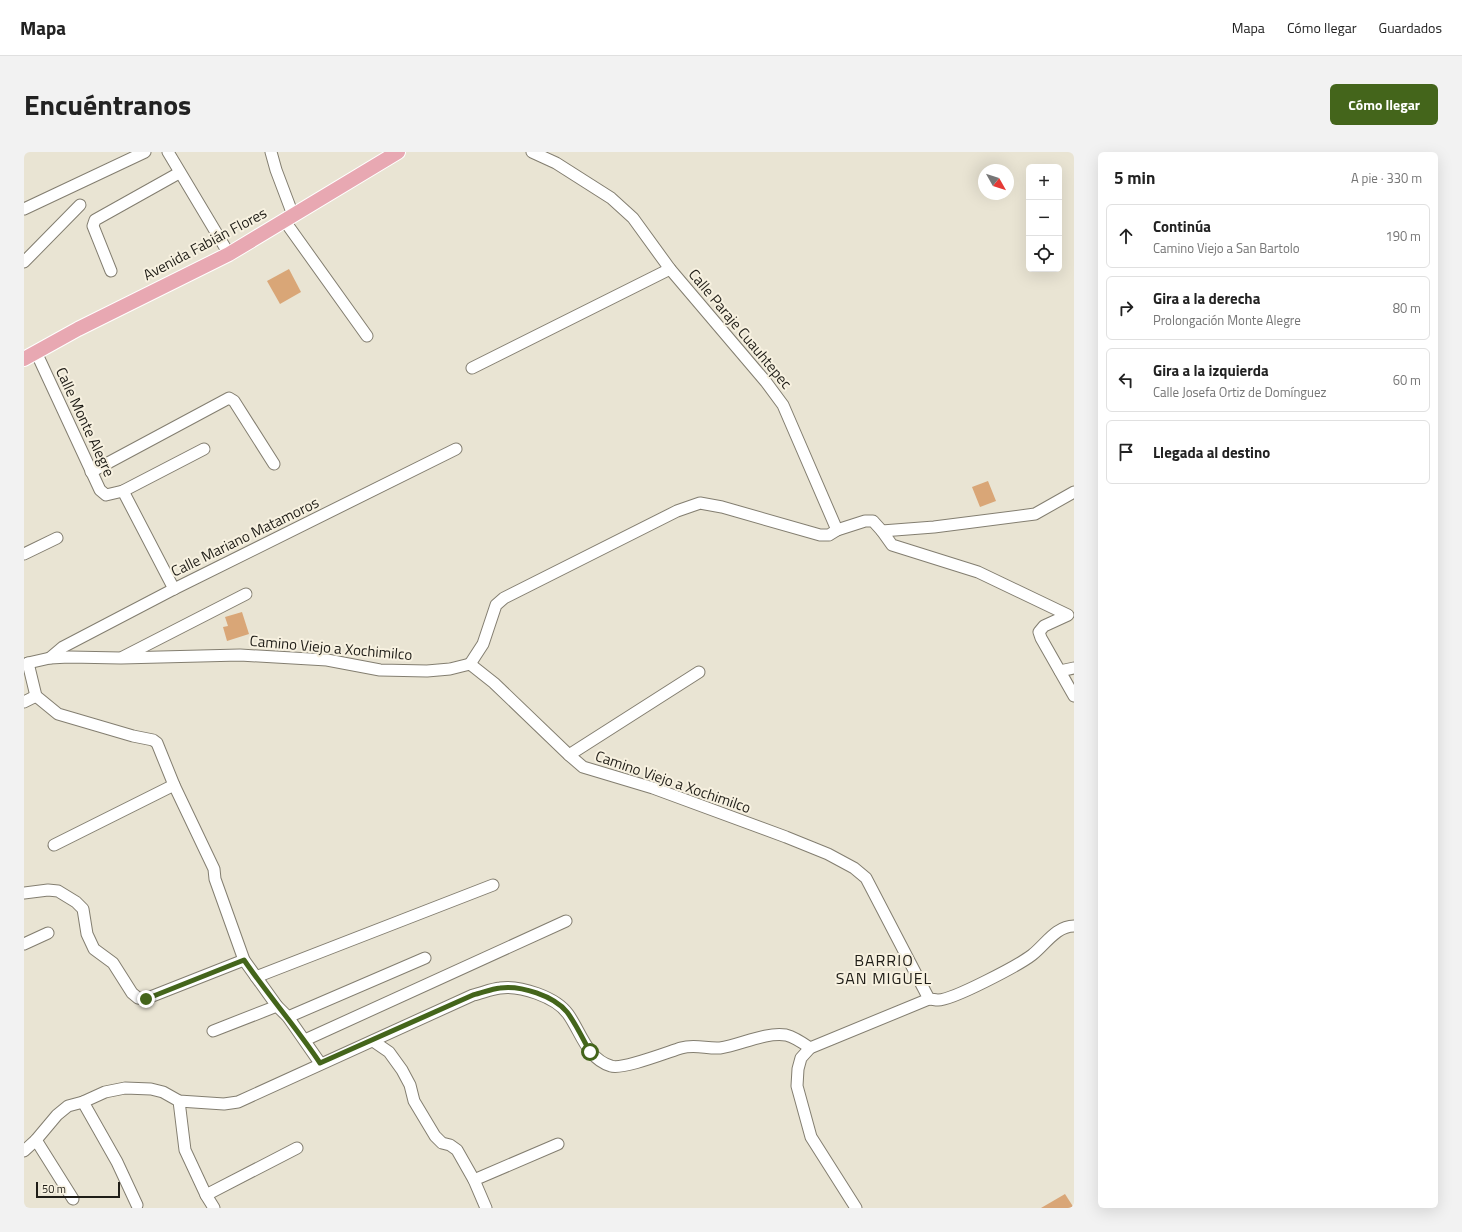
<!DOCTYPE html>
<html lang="es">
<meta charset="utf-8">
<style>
body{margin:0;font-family:"Titillium Web",sans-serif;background:#f2f2f2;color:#222}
.controls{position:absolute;right:12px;top:12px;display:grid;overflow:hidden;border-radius:6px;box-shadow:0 4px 16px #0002}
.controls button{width:36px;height:36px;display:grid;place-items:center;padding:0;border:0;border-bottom:1px solid #e0e0e0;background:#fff;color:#222;font:20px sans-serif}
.compass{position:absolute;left:954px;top:12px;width:36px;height:36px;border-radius:50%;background:#fff;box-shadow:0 4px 16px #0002;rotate:129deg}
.scale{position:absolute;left:12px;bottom:10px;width:84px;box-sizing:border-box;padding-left:4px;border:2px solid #1f1d17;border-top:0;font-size:11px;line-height:14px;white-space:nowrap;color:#1f1d17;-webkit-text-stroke:3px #f7f1e0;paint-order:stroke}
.stop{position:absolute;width:12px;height:12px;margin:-9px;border:3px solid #44651b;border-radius:50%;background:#fff}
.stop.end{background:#44651b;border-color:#fff;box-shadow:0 1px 4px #0008}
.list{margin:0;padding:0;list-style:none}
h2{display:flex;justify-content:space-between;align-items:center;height:52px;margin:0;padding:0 16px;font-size:17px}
h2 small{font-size:13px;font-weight:400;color:#767676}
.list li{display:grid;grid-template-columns:26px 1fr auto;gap:12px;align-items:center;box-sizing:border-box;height:64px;margin:0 8px 8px;padding:0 8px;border:1px solid #e0e0e0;border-radius:6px}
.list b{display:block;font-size:15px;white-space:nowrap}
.list p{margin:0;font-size:13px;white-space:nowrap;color:#767676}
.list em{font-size:13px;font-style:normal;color:#767676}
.icon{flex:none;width:22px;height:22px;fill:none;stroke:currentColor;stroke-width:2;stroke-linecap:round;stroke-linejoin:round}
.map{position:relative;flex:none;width:1050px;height:1056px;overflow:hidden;border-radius:6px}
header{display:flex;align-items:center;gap:24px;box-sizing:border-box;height:56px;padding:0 20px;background:#fff;border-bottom:1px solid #e0e0e0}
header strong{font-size:19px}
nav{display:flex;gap:22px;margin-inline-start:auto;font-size:14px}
.intro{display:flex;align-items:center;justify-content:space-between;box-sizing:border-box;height:96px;padding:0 24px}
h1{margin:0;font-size:28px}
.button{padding:10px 18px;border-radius:6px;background:#44651b;color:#fff;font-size:14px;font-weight:700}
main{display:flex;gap:24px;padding:0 24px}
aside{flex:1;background:#fff;border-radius:6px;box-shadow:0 4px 16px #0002}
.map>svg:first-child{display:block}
.building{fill:#d9a677}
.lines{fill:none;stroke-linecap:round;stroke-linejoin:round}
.minor-casing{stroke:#837e70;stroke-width:13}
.major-casing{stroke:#fff;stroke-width:16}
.minor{stroke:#fff;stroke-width:11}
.major{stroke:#e8a8b2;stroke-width:14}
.route{stroke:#44651b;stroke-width:5}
.labels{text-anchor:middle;stroke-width:4;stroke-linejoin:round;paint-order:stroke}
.street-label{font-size:15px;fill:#1f1d17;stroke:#f7f1e0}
.neighbourhood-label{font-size:16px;letter-spacing:1px;fill:#1f1d17;stroke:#f7f1e0}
</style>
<header>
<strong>Mapa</strong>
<nav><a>Mapa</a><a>Cómo llegar</a><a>Guardados</a></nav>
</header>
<div class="intro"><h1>Encuéntranos</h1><a class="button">Cómo llegar</a></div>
<main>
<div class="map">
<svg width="1050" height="1056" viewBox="0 0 1050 1056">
<rect width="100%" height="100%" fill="#e9e4d3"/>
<g class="building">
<path d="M265,117L277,140L256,152L243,129Z"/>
<path d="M964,329L972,349L956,355L948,335Z"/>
<path d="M218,460L225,482L203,489L199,475L204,474L201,465Z"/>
<path d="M1041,1042L1050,1056H1017Z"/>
</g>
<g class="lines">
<g class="minor-casing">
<g id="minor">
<path d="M144,0L205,102"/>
<path d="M247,0L252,18L269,63"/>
<path d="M0,57L121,0"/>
<path d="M260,68L343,184"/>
<path d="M0,110L56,53"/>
<path d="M87,119L69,74L71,68L155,21"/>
<path d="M12,200L76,338L82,343L99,339L150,437"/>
<path d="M448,216L646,117"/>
<path d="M67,320L205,246L210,249L250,312"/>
<path d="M99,339L180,297"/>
<path d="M1050,340L1011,362L910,375L858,379L868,393L954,420L1044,463L1020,474L1015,480L1017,486L1050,544"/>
<path d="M813,378L841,369H849L858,379"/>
<path d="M0,402L33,386"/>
<path d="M99,505L222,442"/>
<path d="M26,506L39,495L150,437L432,297"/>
<path d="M4,511L26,506L45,505L97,506L216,503L303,508L356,518L403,519L426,517L446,512L470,531L545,603L559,615L629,636L762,685L804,702L830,716L842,726L905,847"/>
<path d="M4,511L12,544L34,562L109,584L129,588L133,591L150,633L190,717L191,727L220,808L253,854L264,865L296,911"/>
<path d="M446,512L459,492L472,453L480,446L653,359L676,351L698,355L796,383H805L813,378L759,253L742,230L646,117L609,66L587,46L532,11L508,0"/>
<path d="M1036,519L1050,516"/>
<path d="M0,550L12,544"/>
<path d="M545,603L675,520"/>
<path d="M30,693L150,633"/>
<path d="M0,741L24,738L34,739L52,750L59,757L63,782L70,797L89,811L108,841L114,846L121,847L220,808"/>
<path d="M0,792L24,781"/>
<path d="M232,825L469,733"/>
<path d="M264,865L401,806"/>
<path d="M189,879L253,854"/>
<path d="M281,888L542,769"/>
<path d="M349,889L365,900L378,918L386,933L390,949L411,984L418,991L426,993L433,998L450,1028L462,1056"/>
<path d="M155,949L161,998L182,1043L190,1056"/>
<path d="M59,950L93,1010L113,1053"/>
<path d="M12,988L49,1047"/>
<path d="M0,999L12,988L33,963L44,954L59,950L81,940L101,936L127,937L139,940L155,949L200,952L214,950L449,843C458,841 467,837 476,836C496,833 532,845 544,862C557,880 563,907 587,914C598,918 644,900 657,896C671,892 683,897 696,896C717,893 740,880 762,883C770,885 779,891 786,896"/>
<path d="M450,1028L534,992"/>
<path d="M182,1043L273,996"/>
<path d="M832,1056L787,985L773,934L774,917L777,906L786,896L905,847C908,847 911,848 914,848C929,848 995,813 1008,803C1021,793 1032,774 1050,774"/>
</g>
</g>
<g class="major-casing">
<path id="major" d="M0,207L54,177L205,102L374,0"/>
</g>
<use href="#minor" class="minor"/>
<use href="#major" class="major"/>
</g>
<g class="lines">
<path class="route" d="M122,847L220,808C244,843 272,875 296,911L449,843C458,841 467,837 476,836C497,833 530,844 543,860C552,872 559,887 566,900"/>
</g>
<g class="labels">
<g class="street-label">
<text transform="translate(181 92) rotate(-28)" y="5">Avenida Fabián Flores</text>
<text transform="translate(716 177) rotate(50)" y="5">Calle Paraje Cuauhtepec</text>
<text transform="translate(61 270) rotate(65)" y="5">Calle Monte Alegre</text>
<text transform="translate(221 385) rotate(-26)" y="5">Calle Mariano Matamoros</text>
<text transform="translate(307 496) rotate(5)" y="5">Camino Viejo a Xochimilco</text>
<text transform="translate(649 630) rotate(19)" y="5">Camino Viejo a Xochimilco</text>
</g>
<g class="neighbourhood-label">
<text x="860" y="814">BARRIO<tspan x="860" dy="18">SAN MIGUEL</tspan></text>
</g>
</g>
</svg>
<div class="controls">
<button>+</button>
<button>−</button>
<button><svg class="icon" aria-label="locate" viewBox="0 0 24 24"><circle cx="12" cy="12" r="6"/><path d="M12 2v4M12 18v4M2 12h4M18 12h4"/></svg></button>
</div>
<svg class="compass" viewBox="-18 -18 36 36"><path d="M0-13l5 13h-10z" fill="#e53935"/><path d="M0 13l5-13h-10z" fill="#767676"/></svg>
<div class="scale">50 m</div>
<div class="stop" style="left:566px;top:900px"></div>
<div class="stop end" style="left:122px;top:847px"></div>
</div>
<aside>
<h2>5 min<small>A pie · 330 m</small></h2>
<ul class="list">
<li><svg class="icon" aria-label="ahead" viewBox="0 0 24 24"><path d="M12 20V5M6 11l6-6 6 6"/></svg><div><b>Continúa</b><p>Camino Viejo a San Bartolo</p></div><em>190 m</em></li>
<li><svg class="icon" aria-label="right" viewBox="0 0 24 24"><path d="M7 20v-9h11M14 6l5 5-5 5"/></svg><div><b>Gira a la derecha</b><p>Prolongación Monte Alegre</p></div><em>80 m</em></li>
<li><svg class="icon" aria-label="left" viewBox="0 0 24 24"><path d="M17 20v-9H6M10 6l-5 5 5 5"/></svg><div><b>Gira a la izquierda</b><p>Calle Josefa Ortiz de Domínguez</p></div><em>60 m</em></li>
<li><svg class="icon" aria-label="arrive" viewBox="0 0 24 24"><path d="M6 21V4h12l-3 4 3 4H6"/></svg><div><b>Llegada al destino</b></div></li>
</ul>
</aside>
</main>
